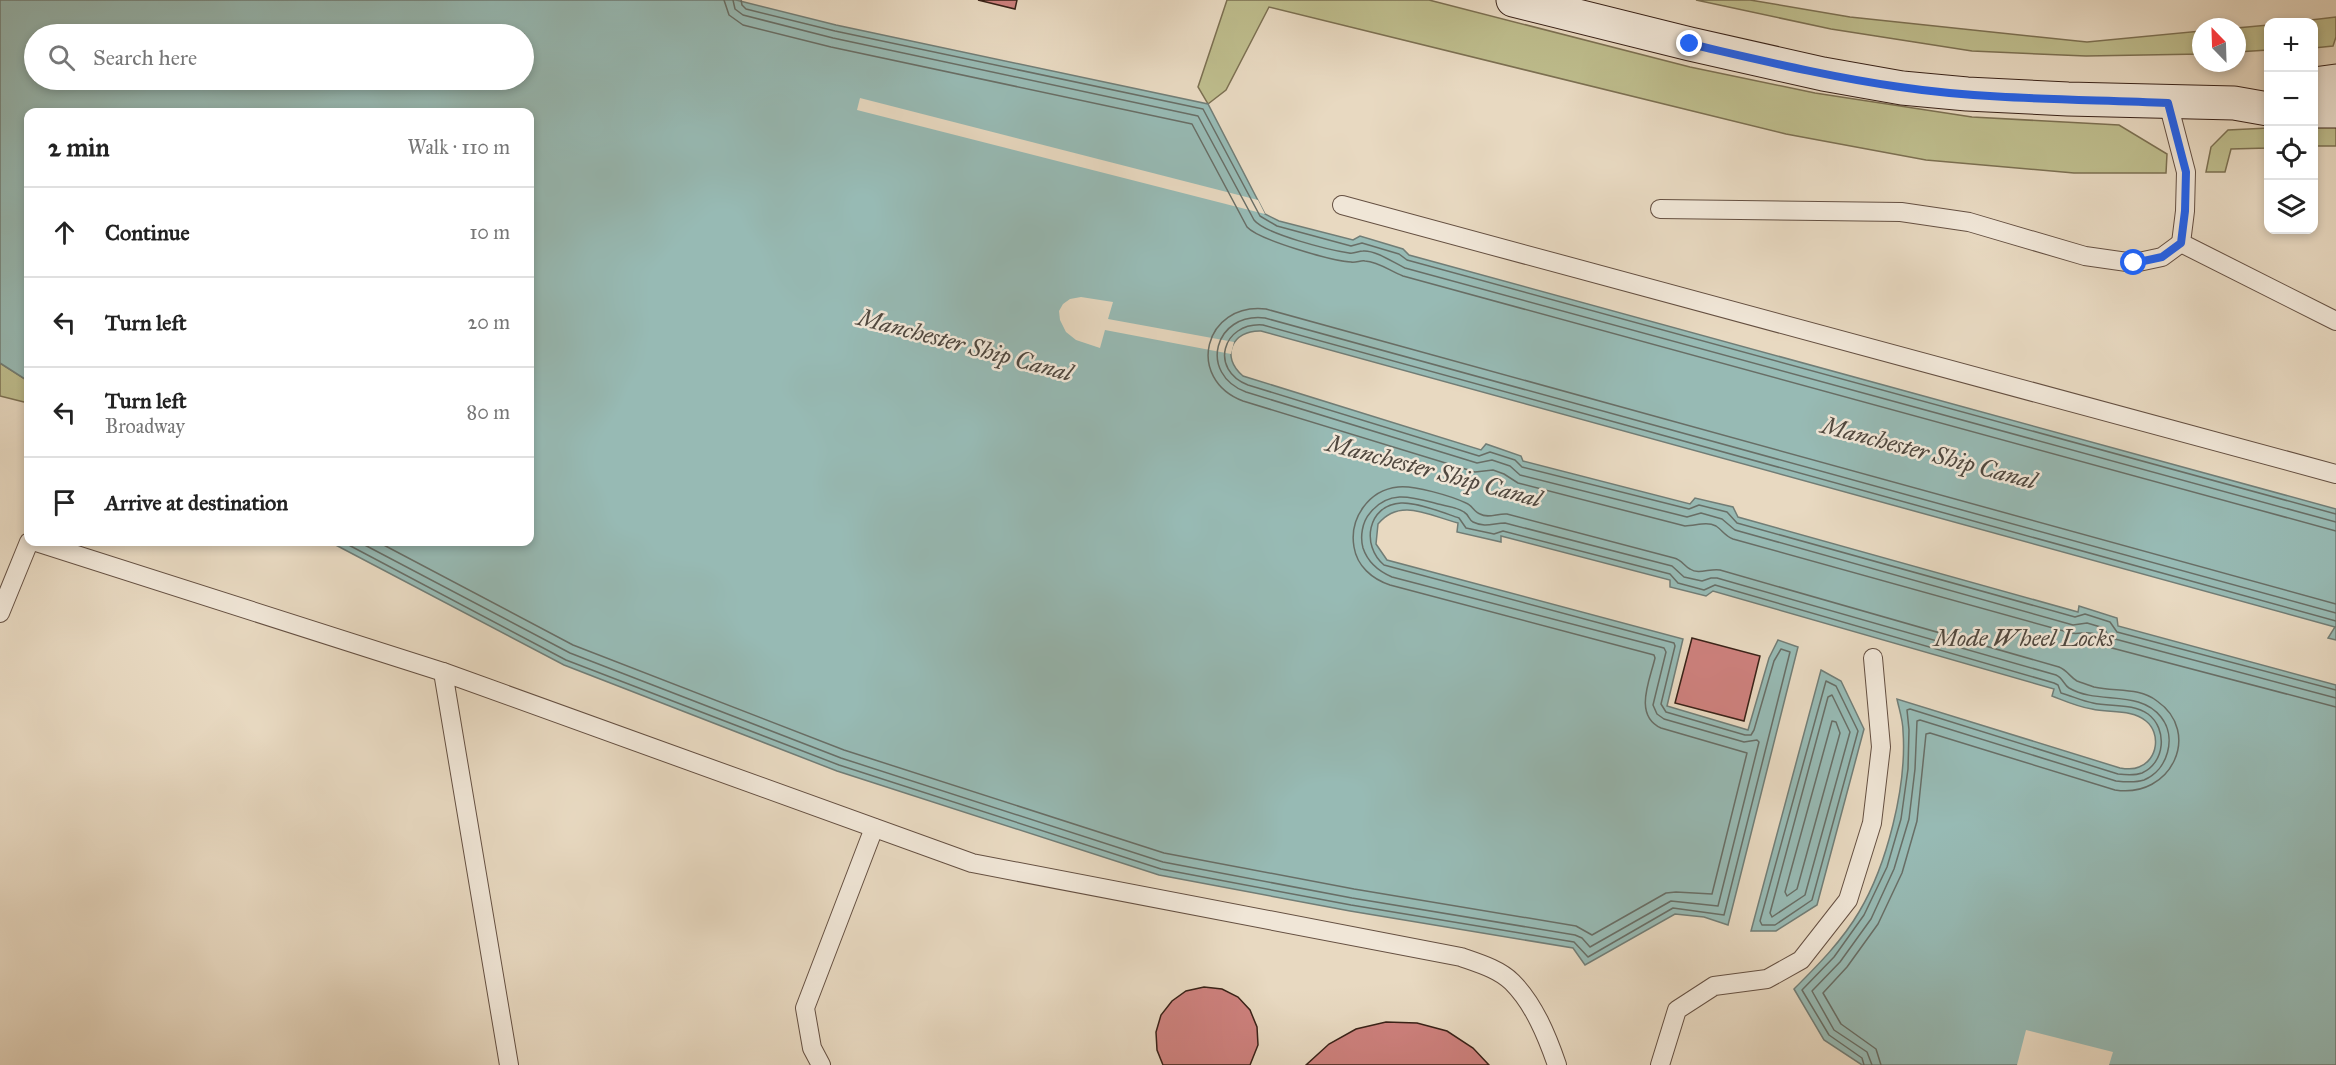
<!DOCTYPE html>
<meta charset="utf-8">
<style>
body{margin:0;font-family:"IM FELL Great Primer",serif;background:#f6f6f6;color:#222}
.controls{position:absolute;right:18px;top:18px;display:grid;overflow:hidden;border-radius:12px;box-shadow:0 3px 9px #0003}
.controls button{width:54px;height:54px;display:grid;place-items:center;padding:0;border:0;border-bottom:2px solid #e0e0e0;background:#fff;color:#222;font:30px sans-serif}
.compass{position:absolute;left:2192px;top:18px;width:54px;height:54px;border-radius:50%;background:#fff;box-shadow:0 3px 9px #0003;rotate:337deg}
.stop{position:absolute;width:18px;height:18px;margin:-14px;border:4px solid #2563eb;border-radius:50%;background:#fff}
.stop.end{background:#2563eb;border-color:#fff;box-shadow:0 2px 6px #0008}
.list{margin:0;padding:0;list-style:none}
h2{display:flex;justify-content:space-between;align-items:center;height:78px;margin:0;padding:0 24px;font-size:26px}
h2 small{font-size:20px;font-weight:400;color:#767676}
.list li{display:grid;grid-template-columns:39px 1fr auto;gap:18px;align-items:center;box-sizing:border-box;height:90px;padding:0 24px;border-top:2px solid #e0e0e0}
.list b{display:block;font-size:22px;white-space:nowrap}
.list p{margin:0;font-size:20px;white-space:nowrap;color:#767676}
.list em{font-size:20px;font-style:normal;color:#767676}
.icon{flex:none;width:33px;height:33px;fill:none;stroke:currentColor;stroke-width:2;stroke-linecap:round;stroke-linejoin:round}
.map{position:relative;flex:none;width:2336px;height:1065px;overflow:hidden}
.search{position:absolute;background:#fff;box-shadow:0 3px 9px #0003;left:24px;top:24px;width:510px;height:66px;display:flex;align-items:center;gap:15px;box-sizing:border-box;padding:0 21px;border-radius:33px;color:#767676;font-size:22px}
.panel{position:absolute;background:#fff;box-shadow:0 3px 9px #0003;left:24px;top:108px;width:510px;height:438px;border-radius:12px}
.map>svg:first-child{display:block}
.green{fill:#bebd8d;stroke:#7c7052;stroke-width:1.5}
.water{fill:#97bab4;stroke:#717d76;stroke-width:1.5;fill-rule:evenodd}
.pier{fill:#e8d9c1}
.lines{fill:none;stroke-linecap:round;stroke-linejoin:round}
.shore{stroke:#686e66;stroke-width:1.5}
.building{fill:#ce817e;stroke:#392218;stroke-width:1.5}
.lane-casing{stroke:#655042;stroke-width:20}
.secondary-casing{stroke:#392218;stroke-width:35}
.lane{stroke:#f0e6d7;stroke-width:18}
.secondary{stroke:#f0e6d7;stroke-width:33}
.route{stroke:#2563eb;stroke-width:8}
.labels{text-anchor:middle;stroke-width:5;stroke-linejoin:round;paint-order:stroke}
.water-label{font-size:24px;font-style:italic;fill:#50483f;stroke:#f0e6d7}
</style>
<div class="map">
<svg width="2336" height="1065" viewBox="0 0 2336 1065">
<rect width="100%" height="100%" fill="#e8d9c1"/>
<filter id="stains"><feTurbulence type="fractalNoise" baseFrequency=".00333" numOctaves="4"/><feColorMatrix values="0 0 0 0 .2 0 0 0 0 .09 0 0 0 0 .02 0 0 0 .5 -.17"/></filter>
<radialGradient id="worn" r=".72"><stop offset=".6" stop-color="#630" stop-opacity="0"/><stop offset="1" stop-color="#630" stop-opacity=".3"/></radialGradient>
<g class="green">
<path d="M1227,0H1429L1690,67L1815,93L1972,117L2119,125L2167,154L2166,173H2074L1926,160L1786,134L1269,7L1226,90L1208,104L1198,87Z"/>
<path d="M1696,0H1750L1850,17L2087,42L2201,31V54L2086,56L1972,51L1831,29Z"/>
<path d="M2336,17V37L2333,46L2314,48V22H2294Z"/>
<path d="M2268,25V50L2237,52V28Z"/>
<path d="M2336,125V146H2314V126Z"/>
<path d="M2268,128V148L2231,149L2225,172H2206L2211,147L2228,130Z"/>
<path d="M0,363L28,381V403L0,396Z"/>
</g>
<g class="water">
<path d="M0,0H736L836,25L1208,104L1265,214L1279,221L1353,240L1360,236L1403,249L1409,255L2336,509V640L2328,638L2335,627L1261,331C1232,330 1220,357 1243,376L1481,450L1486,444L1521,456L1523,461L1690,504L1695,498L1733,507L1738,517L2078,612L2079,606L2117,618L2118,626L2336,685V1065H1862L1824,1040L1794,989C1818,965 1842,941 1859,912C1887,865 1907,786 1903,731C1903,720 1899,709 1897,699L2120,768C2126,769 2133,770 2139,767C2158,760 2161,733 2146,721C2132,709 2109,713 2092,709C2078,707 2065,701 2052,696L2054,689L1713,591L1706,596L1670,587V580L1501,536V542L1457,532L1458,523C1430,516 1400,497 1378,524L1376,544L1387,560L1683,639L1667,706L1748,730L1769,658L1778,640L1798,647L1728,925L1704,917L1675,914L1585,965L1573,948L1350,911L1159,875L837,771L564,665L330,542H530V112H28V381L0,363ZM34,34H524V80H34Z"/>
<path d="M1821,670L1841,681L1864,729L1817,905L1776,931H1751Z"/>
</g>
<g class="pier">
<path d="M860,98L1258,200L1265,214L857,110Z"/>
<path d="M1081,297L1113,302L1108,319L1234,342L1231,354L1105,330L1100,348L1076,340L1066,332L1060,320L1059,311L1063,304L1070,299Z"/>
<path d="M2026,1030L2113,1052L2109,1065H2017Z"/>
</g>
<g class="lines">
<g class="shore">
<path d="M724,0L729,15L743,25L831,47L1192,124L1247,227C1259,240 1332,261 1351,262C1356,263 1361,260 1365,261C1379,262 1390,271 1403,276L2336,531"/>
<path d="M733,0L735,9L743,15L833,38L1198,116L1254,220C1265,234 1329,250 1349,253C1355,254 1358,251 1363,251C1376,250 1394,263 1405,268L2336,522"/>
<path d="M741,0L742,5L746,9L835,31L1203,109L1260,216L1277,226L1351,246L1362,243L1399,254L1407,260L2336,514"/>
<path d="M343,542L566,660L839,765L1161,869L1351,905L1574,942L1588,957L1673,908L1724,915L1790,652L1781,649L1774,661L1754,730L1751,735H1745L1666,712L1661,704L1675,646L1674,643L1384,565C1361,546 1367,505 1401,503C1417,502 1444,513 1459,518L1466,528L1494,534L1503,531L1670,574L1678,583L1704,590L1715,585L2054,683L2058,685L2061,693C2072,696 2082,701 2093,703C2110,707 2133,703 2148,714C2168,729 2165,763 2142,773C2134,776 2126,775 2118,774L1910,709L1907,710L1909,730L1908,769L1901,819L1887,867L1864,915L1834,957L1802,990L1829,1035L1862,1058L1864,1065"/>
<path d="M359,542L570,653L841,758L1163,862L1352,898L1575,935L1582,938L1590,947L1671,901L1718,906L1759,742L1757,740L1744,742L1664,719L1657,714L1653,705L1666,652L1664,648L1392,577C1378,571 1368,563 1363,548C1360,537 1362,522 1370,513C1389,489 1412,497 1438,504C1446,506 1457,507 1464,512C1469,515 1469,520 1473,522C1485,528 1494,523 1505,523L1672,566L1684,577L1702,581L1711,578H1717L2056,675C2063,678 2064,685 2069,688C2098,705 2139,689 2161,717C2177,737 2168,770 2144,780C2135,783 2125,782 2116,781L1920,720L1917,721L1915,769L1909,819L1894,869L1871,919L1840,962L1812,991L1834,1030L1867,1052L1872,1065"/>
<path d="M378,542L573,645L844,750L1164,853L1354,889L1576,926L1592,935L1666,893L1676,892L1712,894L1747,753L1661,728C1633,715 1650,680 1655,658L1654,655L1390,585C1372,579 1357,566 1354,547C1349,518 1369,490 1398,487C1414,485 1451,496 1466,503C1472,505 1474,512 1480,514C1488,519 1498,513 1507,514L1674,558C1682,560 1684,566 1690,569C1699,575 1710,568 1720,570L2059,667C2067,670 2070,677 2077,681C2082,683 2089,685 2094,687C2115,692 2139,687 2157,701C2202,732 2172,799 2115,790L1930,733L1926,734L1917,821L1902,873L1878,924L1847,967L1823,993L1841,1024L1876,1049L1881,1065"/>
<path d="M2336,604L1266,309C1204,302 1185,379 1243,401L1475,472L1493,470L1504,474L1518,483L1685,526C1696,526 1706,521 1716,526C1722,530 1725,536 1733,539L2071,633C2079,635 2089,630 2096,635C2102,638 2105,644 2112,648L2336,707"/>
<path d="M2336,613L1265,318C1214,312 1198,374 1246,392L1477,463L1492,460L1510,466L1520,475L1687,517L1701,513L1722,519L1735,530L2073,625L2087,623L2104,628L2108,635L2115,639L2336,698"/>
<path d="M2336,621L1263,325C1222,322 1209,370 1248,385L1479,456L1490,452L1515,460L1522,467L1689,509L1699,505L1727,512L1737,523L2075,617L2085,614L2110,622L2117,632L2336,690"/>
<path d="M1826,681L1836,686L1858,731L1812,900L1775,925H1762L1760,921Z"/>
<path d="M1832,695L1850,732L1805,895L1772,917L1770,913L1828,697Z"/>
<path d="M1832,721L1836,722L1840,733L1797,889L1787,896L1785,892Z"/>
</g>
</g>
<g class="building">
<path d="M978,0H1017L1015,9Z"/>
<path d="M1692,638L1760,656L1744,721L1675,703Z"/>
<path d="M1204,987L1222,989L1238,997L1250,1010L1257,1027L1258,1045L1250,1065H1163L1157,1050L1156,1032L1161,1015L1172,1001L1186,991Z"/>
<path d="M1386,1022L1417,1023L1447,1031L1473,1048L1489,1065H1306L1329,1044L1356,1029Z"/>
</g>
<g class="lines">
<g class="lane-casing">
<g id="lane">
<path d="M2168,103L2186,172L2185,211L2181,243L2336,321"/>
<path d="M1342,205L2336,474"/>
<path d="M1660,209L1901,212L1969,222L2085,256L2134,263L2162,257L2181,243"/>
<path d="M36,542L443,672"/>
<path d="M0,613L29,542"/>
<path d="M509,1065L443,672L972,863L1461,957C1478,963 1499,969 1512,982C1534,1004 1547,1036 1557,1065"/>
<path d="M821,1065L812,1048L805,1008L874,828"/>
<path d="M1660,1065L1677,1010L1714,986L1767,979L1801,960L1848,900L1872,823L1881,747L1873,658"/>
</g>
</g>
<g class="secondary-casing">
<g id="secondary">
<path d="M1513,0L1690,44L1823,74L1902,88L1967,94L2068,99L2234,103L2268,109"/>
<path d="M2314,84L2336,81"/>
<path d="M2314,111H2336"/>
</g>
</g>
<use href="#lane" class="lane"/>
<use href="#secondary" class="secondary"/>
</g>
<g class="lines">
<path class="route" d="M1690,44C1760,60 1829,77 1900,87C1987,100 2080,99 2168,103L2186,172L2185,211L2181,243L2162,257L2134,263"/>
</g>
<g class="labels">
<g class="water-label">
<text transform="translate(965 345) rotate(15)" y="8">Manchester Ship Canal</text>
<text transform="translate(1929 453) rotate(15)" y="8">Manchester Ship Canal</text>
<text transform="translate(1434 471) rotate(15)" y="8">Manchester Ship Canal</text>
<text x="2024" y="646">Mode Wheel Locks</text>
</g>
</g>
<rect width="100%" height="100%" filter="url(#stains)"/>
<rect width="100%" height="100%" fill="url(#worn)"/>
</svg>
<div class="controls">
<button>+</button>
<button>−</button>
<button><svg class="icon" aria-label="locate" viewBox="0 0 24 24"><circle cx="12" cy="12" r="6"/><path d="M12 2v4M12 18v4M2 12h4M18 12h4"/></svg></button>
<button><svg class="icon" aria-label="layers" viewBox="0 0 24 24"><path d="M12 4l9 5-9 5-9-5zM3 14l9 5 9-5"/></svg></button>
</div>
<svg class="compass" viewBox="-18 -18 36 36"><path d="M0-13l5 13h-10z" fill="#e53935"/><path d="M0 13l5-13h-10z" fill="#767676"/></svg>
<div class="stop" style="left:2134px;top:263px"></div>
<div class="stop end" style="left:1690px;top:44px"></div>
<div class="search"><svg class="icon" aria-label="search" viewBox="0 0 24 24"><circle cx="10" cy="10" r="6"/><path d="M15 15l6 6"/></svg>Search here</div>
<section class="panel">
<h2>2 min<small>Walk · 110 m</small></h2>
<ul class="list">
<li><svg class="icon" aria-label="ahead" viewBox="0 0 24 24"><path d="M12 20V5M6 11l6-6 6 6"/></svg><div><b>Continue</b></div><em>10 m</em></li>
<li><svg class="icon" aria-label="left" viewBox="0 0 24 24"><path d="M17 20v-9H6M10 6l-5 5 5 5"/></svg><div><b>Turn left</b></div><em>20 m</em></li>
<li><svg class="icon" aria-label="left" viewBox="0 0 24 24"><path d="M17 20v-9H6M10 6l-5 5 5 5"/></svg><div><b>Turn left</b><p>Broadway</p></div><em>80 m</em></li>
<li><svg class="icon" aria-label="arrive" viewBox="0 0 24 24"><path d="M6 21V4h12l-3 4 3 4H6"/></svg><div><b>Arrive at destination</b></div></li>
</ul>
</section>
</div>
